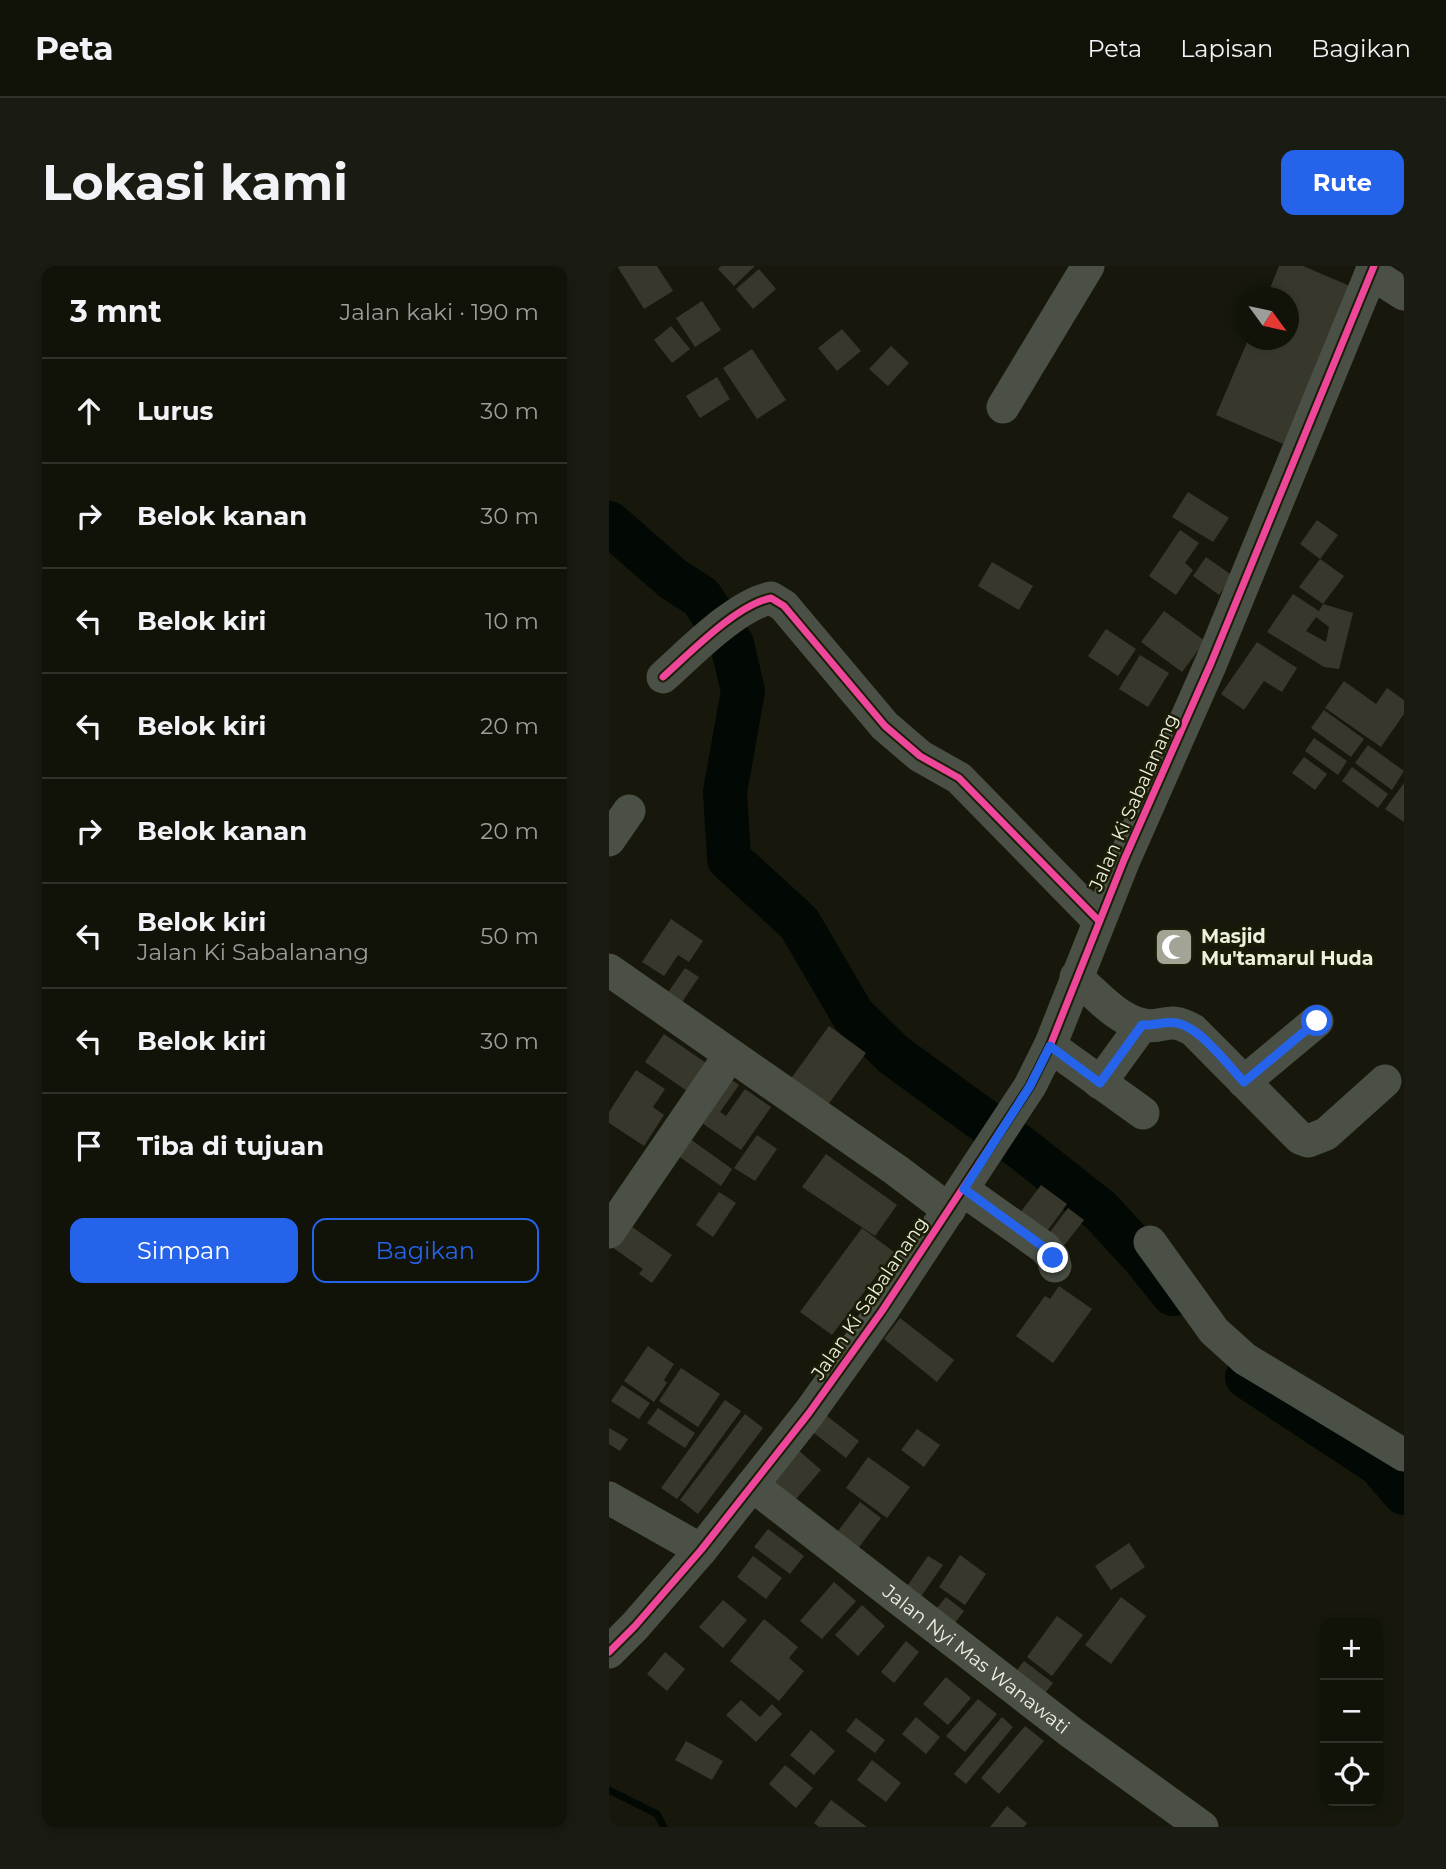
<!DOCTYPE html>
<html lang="id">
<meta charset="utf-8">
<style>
body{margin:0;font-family:Montserrat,sans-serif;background:#1a1b12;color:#f1f3f6}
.controls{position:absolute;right:21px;bottom:21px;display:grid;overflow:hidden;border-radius:14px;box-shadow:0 4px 10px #0003}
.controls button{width:63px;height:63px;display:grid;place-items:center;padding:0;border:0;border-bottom:2px solid #303229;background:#111208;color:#f1f3f6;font:35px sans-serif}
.compass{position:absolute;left:627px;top:21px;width:63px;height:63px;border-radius:50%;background:#111208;box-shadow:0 4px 10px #0003;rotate:123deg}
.stop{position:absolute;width:21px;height:21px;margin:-16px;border:5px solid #2563eb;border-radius:50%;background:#fff}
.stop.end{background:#2563eb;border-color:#fff;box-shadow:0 2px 7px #0008}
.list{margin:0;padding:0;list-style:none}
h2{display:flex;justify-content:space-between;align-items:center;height:91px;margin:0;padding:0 28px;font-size:30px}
h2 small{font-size:23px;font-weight:400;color:#9c9e9c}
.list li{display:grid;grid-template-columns:46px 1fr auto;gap:21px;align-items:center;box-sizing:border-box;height:105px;padding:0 28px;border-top:2px solid #303229}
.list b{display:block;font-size:26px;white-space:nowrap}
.list p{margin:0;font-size:23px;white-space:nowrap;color:#9c9e9c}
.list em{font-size:23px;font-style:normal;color:#9c9e9c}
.actions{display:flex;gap:14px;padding:21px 28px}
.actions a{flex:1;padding:16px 0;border:2px solid #2563eb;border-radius:14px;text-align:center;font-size:24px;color:#2563eb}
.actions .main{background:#2563eb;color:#fff}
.icon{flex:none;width:38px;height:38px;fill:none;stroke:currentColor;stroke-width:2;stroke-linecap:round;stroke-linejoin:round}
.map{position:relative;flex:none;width:795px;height:1561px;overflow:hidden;border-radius:14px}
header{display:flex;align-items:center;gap:42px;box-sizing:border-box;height:98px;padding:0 35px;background:#111208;border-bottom:2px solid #303229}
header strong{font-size:33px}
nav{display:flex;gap:38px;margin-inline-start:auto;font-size:24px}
.intro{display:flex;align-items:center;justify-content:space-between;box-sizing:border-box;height:168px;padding:0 42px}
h1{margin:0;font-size:49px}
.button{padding:18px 32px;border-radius:14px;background:#2563eb;color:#fff;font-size:24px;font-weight:700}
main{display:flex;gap:42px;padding:0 42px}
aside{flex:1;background:#111208;border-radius:14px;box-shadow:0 4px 10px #0003}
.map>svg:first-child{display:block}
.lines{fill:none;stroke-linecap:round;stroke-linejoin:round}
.stream{stroke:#020804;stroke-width:7}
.river{stroke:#020804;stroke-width:44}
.building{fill:#38372b;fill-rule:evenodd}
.minor{stroke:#4a5045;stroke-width:33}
.cycleway-casing{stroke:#1b1d06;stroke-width:11}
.cycleway{stroke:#ed469a;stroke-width:7}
.route{stroke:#2563eb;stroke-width:9}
.labels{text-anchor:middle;stroke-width:5;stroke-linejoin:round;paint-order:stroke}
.street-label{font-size:19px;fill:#eef0e1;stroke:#1b1d06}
.poi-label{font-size:19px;font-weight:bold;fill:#eef0e1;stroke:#1b1d06;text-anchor:start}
</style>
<header>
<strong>Peta</strong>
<nav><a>Peta</a><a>Lapisan</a><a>Bagikan</a></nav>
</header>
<div class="intro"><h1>Lokasi kami</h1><a class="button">Rute</a></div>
<main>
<aside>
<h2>3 mnt<small>Jalan kaki · 190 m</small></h2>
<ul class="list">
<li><svg class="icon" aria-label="ahead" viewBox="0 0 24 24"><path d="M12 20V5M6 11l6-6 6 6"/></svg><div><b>Lurus</b></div><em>30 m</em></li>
<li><svg class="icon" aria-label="right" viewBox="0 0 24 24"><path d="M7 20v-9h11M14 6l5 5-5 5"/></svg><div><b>Belok kanan</b></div><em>30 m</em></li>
<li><svg class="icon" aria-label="left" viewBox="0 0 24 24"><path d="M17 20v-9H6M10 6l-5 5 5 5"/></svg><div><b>Belok kiri</b></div><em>10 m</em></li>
<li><svg class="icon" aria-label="left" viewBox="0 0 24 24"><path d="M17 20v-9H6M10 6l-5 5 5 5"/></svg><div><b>Belok kiri</b></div><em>20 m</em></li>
<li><svg class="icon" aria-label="right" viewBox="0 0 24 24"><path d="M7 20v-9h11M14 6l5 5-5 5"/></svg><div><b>Belok kanan</b></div><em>20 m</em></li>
<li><svg class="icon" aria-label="left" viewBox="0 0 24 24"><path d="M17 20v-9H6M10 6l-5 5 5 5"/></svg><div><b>Belok kiri</b><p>Jalan Ki Sabalanang</p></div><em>50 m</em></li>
<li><svg class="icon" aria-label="left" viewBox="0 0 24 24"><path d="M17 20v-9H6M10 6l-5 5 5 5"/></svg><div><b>Belok kiri</b></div><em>30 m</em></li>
<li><svg class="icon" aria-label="arrive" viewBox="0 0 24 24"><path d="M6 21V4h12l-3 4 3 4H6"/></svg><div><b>Tiba di tujuan</b></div></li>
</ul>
<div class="actions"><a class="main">Simpan</a><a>Bagikan</a></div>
</aside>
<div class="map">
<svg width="795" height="1561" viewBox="0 0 795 1561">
<rect width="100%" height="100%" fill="#17180b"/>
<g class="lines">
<path class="stream" d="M0,1524L48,1548L55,1561"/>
<g class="river">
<path d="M0,257L64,313L92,331L123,378L134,425L116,526L120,593L190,657L244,749L285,789L415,884L492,945L536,993L564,1028"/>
<path d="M638,1111L770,1198L795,1227"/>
</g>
</g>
<g class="building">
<path d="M8,0H48L64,25L35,43Z"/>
<path d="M112,0H146L125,20L109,3Z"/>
<path d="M670,0H694L741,20L674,178L607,149L639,74H680V32H657Z"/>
<path d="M150,3L167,23L144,43L127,23Z"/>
<path d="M93,35L112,64L86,81L67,52Z"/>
<path d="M62,60L81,83L63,97L45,74Z"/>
<path d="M233,63L252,85L228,105L209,82Z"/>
<path d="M282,80L300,97L279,120L260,103Z"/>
<path d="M143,83L177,134L148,153L114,102Z"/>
<path d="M108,111L121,133L91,152L77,130Z"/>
<path d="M579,226L620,252L604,276L563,251Z"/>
<path d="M708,254L729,269L711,293L691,278Z"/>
<path d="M571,264L590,277L576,297L584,304L567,329L540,310Z"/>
<path d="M597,291L624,310L610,329L584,310Z"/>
<path d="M711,293L735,310L714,338L690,321Z"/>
<path d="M383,296L424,320L410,344L369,320Z"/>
<path d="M684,328L710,345L714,338L744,347L730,403L715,401L658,366ZM707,351L720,361L717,376L697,365Z"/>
<path d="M555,345L596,375L573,406L532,376Z"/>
<path d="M497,363L527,383L509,410L479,390Z"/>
<path d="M648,376L688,402L673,426L655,415L635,444L612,428Z"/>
<path d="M531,389L560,407L539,441L510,423Z"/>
<path d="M735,415L767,438L778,422L795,434V448L772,481L716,442Z"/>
<path d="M715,444L755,473L742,491L702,462Z"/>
<path d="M705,472L738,495L729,509L696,485Z"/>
<path d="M759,479L795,505L783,524L746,497Z"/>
<path d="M695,491L718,508L706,524L683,507Z"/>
<path d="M743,501L779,528L769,542L733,515Z"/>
<path d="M795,517V556L776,543Z"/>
<path d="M62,653L94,675L80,696L69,689L55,710L33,696Z"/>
<path d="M76,702L90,711L67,745L53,735Z"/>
<path d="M220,760L257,787L218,840L181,814Z"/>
<path d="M55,768L100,799L81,827L36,796Z"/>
<path d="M27,804L56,823L44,841L55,849L35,880L0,857V846Z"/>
<path d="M120,812L130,819L111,846L117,850L136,823L162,841L132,884L90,855Z"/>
<path d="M148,869L168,883L146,915L125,902Z"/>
<path d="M77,870L123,903L112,920L65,887Z"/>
<path d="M217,888L288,939L266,970L193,921Z"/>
<path d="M432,919L458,938L431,975L405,955Z"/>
<path d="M110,926L127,937L104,971L87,959Z"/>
<path d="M459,942L475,954L450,986L435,974Z"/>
<path d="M19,958L63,989L43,1017L30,1008L34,1003L3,981Z"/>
<path d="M253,962L285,986L223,1069L191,1046Z"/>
<path d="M450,1020L483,1043L444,1097L407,1070L436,1030L441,1033Z"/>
<path d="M291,1052L345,1094L328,1116L275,1073Z"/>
<path d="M39,1080L65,1098L55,1114L58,1117L45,1136L15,1115Z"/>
<path d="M72,1102L111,1128L89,1161L50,1135Z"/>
<path d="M13,1119L41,1137L30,1153L2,1135Z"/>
<path d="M116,1134L132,1145L68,1233L52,1222Z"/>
<path d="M49,1142L86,1167L76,1182L38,1157Z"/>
<path d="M209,1143L250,1175L237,1192L196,1160Z"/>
<path d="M136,1148L154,1162L89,1248L71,1234Z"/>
<path d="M0,1162L19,1173L11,1185L0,1178Z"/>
<path d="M308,1163L331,1179L315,1201L292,1184Z"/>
<path d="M188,1183L212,1204L181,1240L157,1219Z"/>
<path d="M259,1191L301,1221L278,1252L237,1222Z"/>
<path d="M251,1236L272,1252L244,1289L223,1273Z"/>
<path d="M159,1263L195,1290L181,1308L145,1281Z"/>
<path d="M520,1277L536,1301L502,1324L486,1300Z"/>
<path d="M351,1289L377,1308L356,1339L330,1321Z"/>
<path d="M144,1290L173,1312L157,1333L128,1311Z"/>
<path d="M319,1290L334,1299L308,1336L294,1326Z"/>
<path d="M225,1316L247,1335L213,1373L191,1355Z"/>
<path d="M337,1331L355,1345L342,1362L323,1348Z"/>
<path d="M512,1331L537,1350L502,1398L476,1379Z"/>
<path d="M114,1334L138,1354L114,1382L90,1361Z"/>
<path d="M253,1339L276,1360L249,1390L226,1369Z"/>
<path d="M448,1350L474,1369L443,1410L418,1391Z"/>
<path d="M155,1353L189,1381L180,1392L195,1405L170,1435L121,1395Z"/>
<path d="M297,1375L310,1386L285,1417L272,1406Z"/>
<path d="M56,1386L76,1403L58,1425L38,1408Z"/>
<path d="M415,1395L444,1417L430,1435L401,1414Z"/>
<path d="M337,1411L362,1432L339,1459L314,1438Z"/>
<path d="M369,1433L388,1448L356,1486L337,1470Z"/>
<path d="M132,1434L151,1451L163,1438L173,1448L147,1476L117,1449Z"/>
<path d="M307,1451L331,1471L317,1488L293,1468Z"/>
<path d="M393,1451L404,1461L357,1518L345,1508Z"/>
<path d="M247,1452L276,1474L266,1487L237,1465Z"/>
<path d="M416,1460L435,1475L390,1528L372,1512Z"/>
<path d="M202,1464L226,1485L205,1509L181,1489Z"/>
<path d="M77,1475L114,1495L103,1514L66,1494Z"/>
<path d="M263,1494L292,1517L277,1536L248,1514Z"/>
<path d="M176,1499L204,1522L187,1542L160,1518Z"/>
<path d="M222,1534L258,1561H210L205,1557Z"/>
<path d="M398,1540L418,1557L415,1561H381Z"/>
</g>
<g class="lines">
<g class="minor">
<path d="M762,7L795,28"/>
<path d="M394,141L479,0"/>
<path d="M54,411C81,387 127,339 162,332L175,340L276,460L311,490L350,512L489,654"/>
<path d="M0,574L20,545"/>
<path d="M0,704L287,904L340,944"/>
<path d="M467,711C486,727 509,755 535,759C557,763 558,749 584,764L691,872L699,875L717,868L776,815"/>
<path d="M441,780L534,847"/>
<path d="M635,816L708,755"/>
<path d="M491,817L533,759"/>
<path d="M354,924L436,982L444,992L446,1000"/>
<path d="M0,966L121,789"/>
<path d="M541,976L605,1065L636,1093L795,1189"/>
<path id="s1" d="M143,1219L463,1467L593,1561"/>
<path d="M0,1232L92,1284"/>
<path d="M0,1386L26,1360L92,1284L200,1147L273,1045L421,820L441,780L515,594L602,397L765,0"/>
</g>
<g class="cycleway-casing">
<g id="cycleway">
<path d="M54,411C81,387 127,339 162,332L175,340L276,460L311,490L350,512L489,654"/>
<path d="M0,1386L26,1360L92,1284L200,1147L273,1045L421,820L441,780L515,594L602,397L765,0"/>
</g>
</g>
<use href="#cycleway" class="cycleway"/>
</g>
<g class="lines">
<path class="route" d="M444,992L436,982L355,923L421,820L441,780L491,817L533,759C545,760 556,755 567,757C590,760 619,799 635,816L708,755"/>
</g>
<defs>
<g id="mosque-square" transform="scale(2.0125)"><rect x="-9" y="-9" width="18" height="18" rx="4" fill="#a3a496" stroke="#1b1d06"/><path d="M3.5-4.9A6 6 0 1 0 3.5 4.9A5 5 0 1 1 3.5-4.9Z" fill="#fff"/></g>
</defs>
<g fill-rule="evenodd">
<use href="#mosque-square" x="565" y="681"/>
</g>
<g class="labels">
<g class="street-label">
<text transform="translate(524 536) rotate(-66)" y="7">Jalan Ki Sabalanang</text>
<text transform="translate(260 1032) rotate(-56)" y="7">Jalan Ki Sabalanang</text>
<text dy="7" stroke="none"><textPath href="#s1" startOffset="284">Jalan Nyi Mas Wanawati</textPath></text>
</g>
<g class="poi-label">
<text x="592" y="677">Masjid<tspan x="592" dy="22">Mu'tamarul Huda</tspan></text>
</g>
</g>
</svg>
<div class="controls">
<button>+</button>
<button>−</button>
<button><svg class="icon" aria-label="locate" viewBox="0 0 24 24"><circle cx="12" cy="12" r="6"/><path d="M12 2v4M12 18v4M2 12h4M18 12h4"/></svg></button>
</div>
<svg class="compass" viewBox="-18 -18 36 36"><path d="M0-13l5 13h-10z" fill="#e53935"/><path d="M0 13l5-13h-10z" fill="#9c9e9c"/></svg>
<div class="stop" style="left:708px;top:755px"></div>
<div class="stop end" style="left:444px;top:992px"></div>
</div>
</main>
